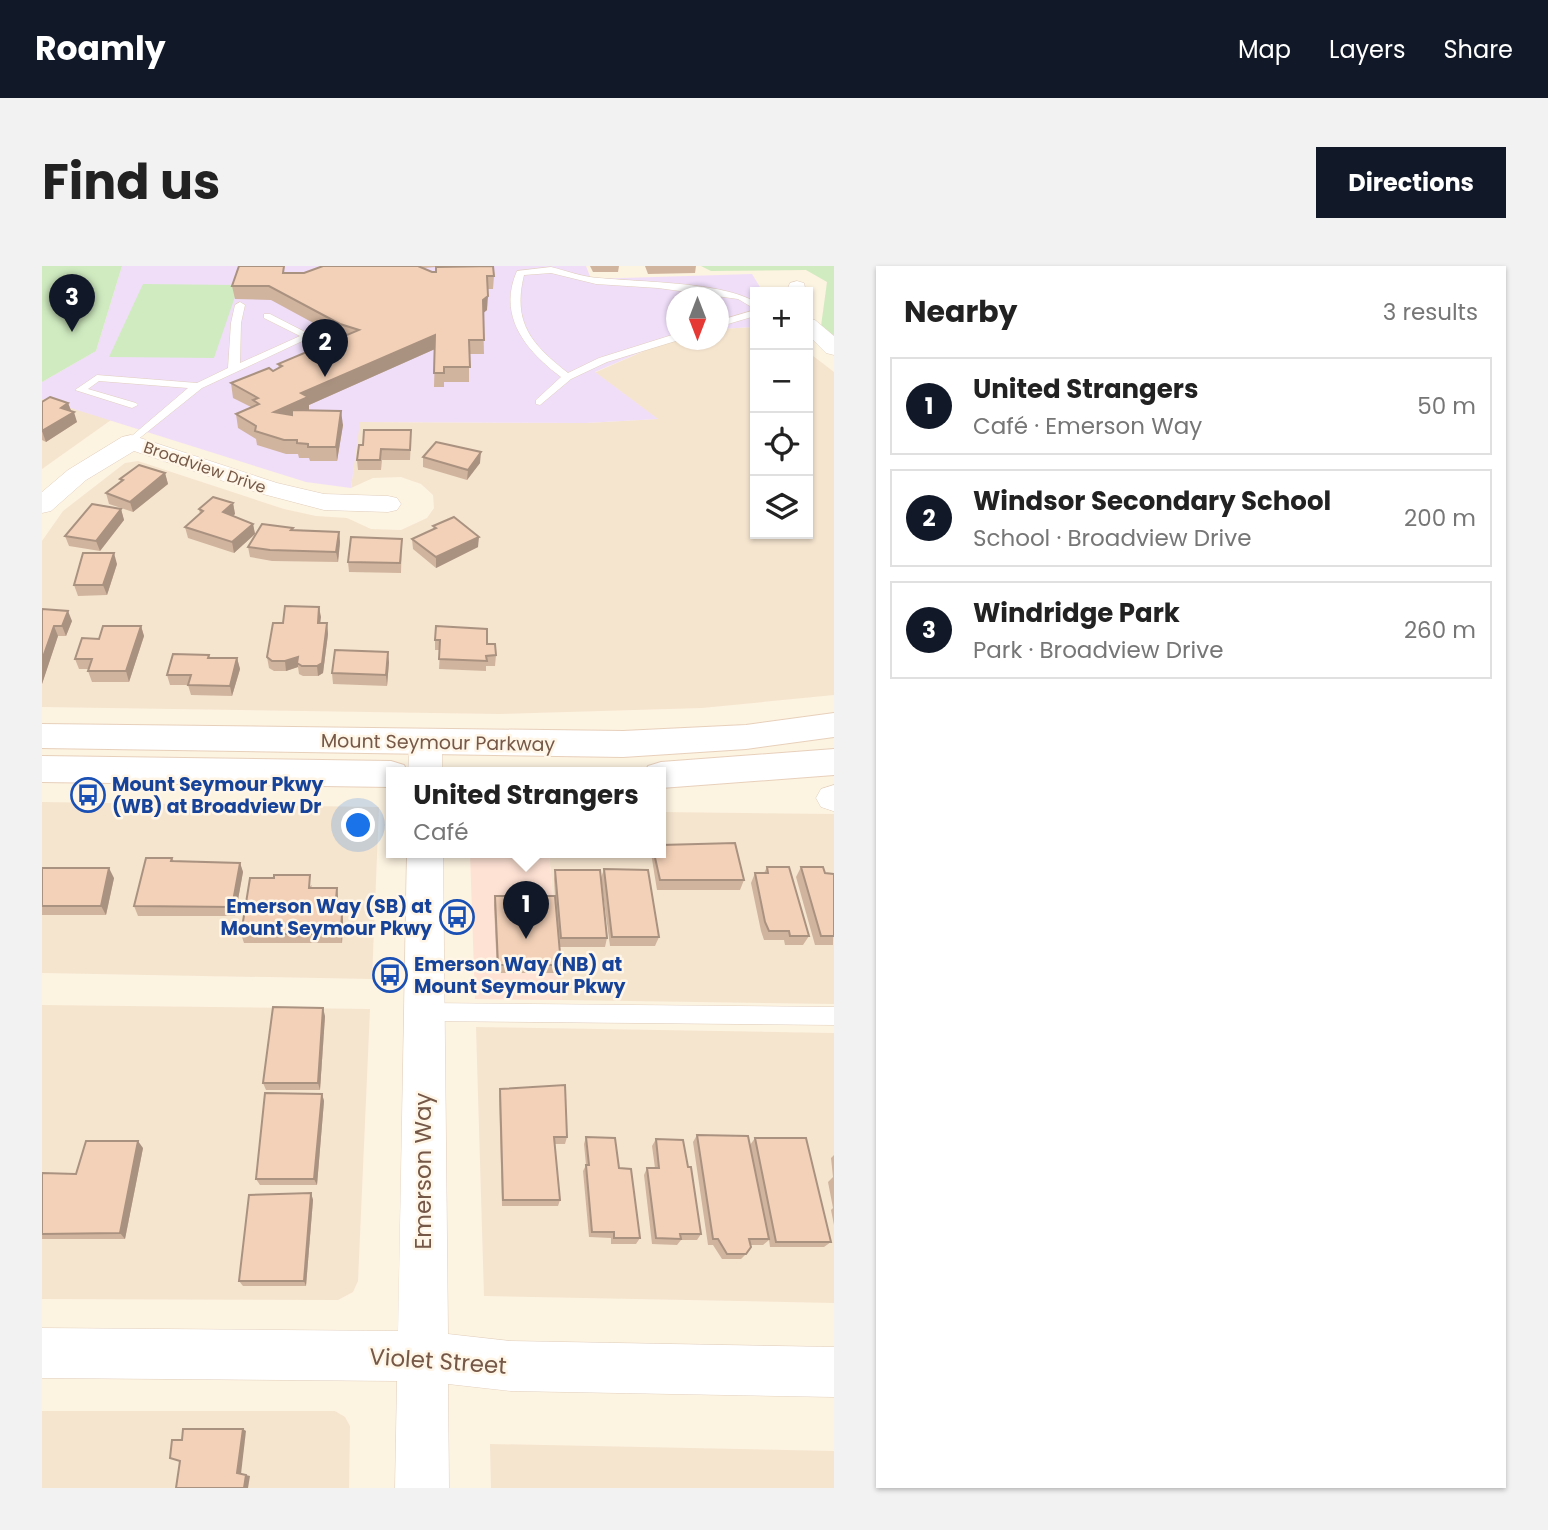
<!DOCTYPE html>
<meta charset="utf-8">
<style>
body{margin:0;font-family:Poppins,sans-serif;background:#f2f2f2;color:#222}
.controls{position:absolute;right:21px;top:21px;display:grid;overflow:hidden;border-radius:0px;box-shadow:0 2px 5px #0004}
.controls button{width:63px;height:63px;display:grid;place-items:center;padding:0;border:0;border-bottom:2px solid #e0e0e0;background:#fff;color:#222;font:35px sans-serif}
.compass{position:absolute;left:624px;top:21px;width:63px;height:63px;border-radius:50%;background:#fff;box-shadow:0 2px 5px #0004;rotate:180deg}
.you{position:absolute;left:317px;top:560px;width:24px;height:24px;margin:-18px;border:5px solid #fff;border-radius:50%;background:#1a73e8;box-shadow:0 0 0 10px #1a73e833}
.badge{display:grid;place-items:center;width:46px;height:46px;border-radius:50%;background:#111827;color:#fff;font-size:23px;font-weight:700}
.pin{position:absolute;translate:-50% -58px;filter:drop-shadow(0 2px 4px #0008)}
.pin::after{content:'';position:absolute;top:37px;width:24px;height:21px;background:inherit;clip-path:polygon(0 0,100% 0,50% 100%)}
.popup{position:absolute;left:344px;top:501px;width:280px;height:91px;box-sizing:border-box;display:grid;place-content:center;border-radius:0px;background:#fff;filter:drop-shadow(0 2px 5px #0005);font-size:23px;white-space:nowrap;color:#767676}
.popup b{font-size:26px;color:#222}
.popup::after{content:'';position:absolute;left:50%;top:100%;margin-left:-14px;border:14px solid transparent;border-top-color:#fff}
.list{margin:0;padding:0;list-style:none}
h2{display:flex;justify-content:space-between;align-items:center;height:91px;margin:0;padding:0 28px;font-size:30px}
h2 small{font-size:23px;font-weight:400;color:#767676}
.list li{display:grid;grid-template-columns:46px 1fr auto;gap:21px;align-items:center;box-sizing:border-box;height:98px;margin:0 14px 14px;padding:0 14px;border:2px solid #e0e0e0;border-radius:0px}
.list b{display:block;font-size:26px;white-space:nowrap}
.list p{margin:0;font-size:23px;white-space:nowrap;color:#767676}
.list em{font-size:23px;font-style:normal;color:#767676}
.icon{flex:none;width:38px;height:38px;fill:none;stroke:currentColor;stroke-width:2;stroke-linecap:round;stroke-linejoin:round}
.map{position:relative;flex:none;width:792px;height:1222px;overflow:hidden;border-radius:0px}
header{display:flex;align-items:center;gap:42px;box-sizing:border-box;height:98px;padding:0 35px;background:#111827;color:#fff}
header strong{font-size:33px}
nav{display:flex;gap:38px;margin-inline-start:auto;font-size:24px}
.intro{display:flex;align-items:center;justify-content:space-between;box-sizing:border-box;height:168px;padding:0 42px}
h1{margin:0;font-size:49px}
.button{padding:18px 32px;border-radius:0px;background:#111827;color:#fff;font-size:24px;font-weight:700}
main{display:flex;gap:42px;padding:0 42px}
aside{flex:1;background:#fff;border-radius:0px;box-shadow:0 2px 5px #0004}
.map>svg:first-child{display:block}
.residential{fill:#f5e5cf}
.commercial{fill:#fee2d4}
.education{fill:#f0def9}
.green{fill:#d0ebc0}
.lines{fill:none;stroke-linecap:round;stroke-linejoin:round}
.service-casing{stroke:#e1cfbd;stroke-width:1}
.minor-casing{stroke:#e1cfbd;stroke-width:1}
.secondary-casing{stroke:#e7d0bb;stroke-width:2}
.service{fill:#fff;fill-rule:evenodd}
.minor{fill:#fff;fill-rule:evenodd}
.secondary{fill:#fff;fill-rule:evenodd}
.wall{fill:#d1b49e;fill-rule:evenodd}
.shaded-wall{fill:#aa9281}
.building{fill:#f3d1b8;stroke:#aa9281;stroke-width:2}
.labels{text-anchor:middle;stroke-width:5;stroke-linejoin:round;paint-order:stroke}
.far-street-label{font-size:16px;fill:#755847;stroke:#fff6e8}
.street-label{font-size:19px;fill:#755847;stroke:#fff6e8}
.transit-label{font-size:19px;font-weight:bold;fill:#164399;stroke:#fff6e8;text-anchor:start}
.near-street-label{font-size:23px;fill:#755847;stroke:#fff6e8}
</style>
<header>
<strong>Roamly</strong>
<nav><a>Map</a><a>Layers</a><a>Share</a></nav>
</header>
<div class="intro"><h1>Find us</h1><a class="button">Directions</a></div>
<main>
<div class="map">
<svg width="792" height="1222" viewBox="0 0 792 1222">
<rect width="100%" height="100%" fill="#fdf3e1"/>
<g class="residential">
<path d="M713,61V268H766V86L792,106V429L660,442L457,448L0,441V275L21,245L83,197L96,195L242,243L274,250L305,252L329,263L359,264L385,252L392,242L391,229L379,218L359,211L331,212L309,222L317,156L544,157L615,153L552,107L634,71L676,74L677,63Z"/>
<path d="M0,133L69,154L0,203Z"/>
<path d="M0,536L337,541L330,713L0,707Z"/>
<path d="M619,546L792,548V738L520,734L507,587H619Z"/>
<path d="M0,739L328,743L316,1015L311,1026L296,1034L0,1033Z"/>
<path d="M434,761L792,767V1037L442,1030Z"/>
<path d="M0,1145H293L303,1151L308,1160L307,1222H0Z"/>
<path d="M448,1178L792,1185V1222H449Z"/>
</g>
<path class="commercial" d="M428,587H507L520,734L433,733Z"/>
<path class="education" d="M80,0H544L549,13L710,8L721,26H713V61L677,63L676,32H634V71L553,106L616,153L544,157L318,156L309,222L264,216L0,133V116L54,85Z"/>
<g class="green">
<path d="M0,0H80L54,85L0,116Z"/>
<path d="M659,0H792V74L779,60L785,16L764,4L669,5Z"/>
<path d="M101,18L197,19L172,92L67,91Z"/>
</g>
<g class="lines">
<g class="service-casing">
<g id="service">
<path d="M509,1C525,5 541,11 557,12C596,16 682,16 713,36V43L696,33L616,22L554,18L509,7L482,9C470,57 490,79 526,107L557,92L630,69L634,68L637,74L565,96L529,113L498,139L494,138V134L519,111C484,85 455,50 475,5Z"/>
<path d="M198,36L203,39L199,57L198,97L258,70L222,52V48H228L271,70L160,122L89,179L83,176L85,174L146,122L57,115L46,123L94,137L96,139L90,142L33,124L55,109L155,117L186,102L189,57L193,39Z"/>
<path d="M713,44V50L676,61V55Z"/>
<path d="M381,737L792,741V759L381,755L374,752L371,746L374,740Z"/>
</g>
</g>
<g class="minor-casing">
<g id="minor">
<path d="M755,15L762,17L764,26H744L748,17Z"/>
<path d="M766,52L773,54L792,70V89L784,87L766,69Z"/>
<path d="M89,169L235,217L282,228L346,230L355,232L359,238L355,244L346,246L282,244L217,227L92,185L44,214L9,245L0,247V226L26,204L80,171Z"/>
<path d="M384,464L396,468L400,476V507H366L368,476L372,468Z"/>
<path d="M792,519V545H791L779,541L774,532L779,523Z"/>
<path d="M365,587H401L406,1068L469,1075L792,1081V1131L469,1125L406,1118L407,1222H353L355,1115L0,1112V1062L356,1065Z"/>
</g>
</g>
<g class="secondary-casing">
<g id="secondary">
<path d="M792,447V471L704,483L581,491L0,482V458L581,465L704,459Z"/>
<path d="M792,483V509L619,522V507H603L606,500L619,496Z"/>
<path d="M0,490L349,495L362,499L366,507H349V521L0,516Z"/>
</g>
</g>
<use href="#service" class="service"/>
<use href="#minor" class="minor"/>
<use href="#secondary" class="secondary"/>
</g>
<g class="wall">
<path d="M281,0H407L452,10L451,23H445V44L441,47L442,88H427V116H402V121H392L393,83L267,139V145L301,159L295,195H268L267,192H257L256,188H244L215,179L214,173L196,162L194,148L209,141L191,132L189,117L231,105L237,102L236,98L299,72L229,34L193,33L190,20L244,7H262ZM394,1V6H390L381,2Z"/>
<path d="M548,0H577L576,6H551Z"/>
<path d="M603,0H654L653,7L606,8Z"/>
<path d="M0,136L26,137L29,145L35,156L4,176L0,174Z"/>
<path d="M369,174L368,194H340L339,204H316L315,194L317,179Z"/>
<path d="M381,191L438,197L425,214L381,201Z"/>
<path d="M123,207L126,218L91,246L67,238L64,227L79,216L78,213Z"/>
<path d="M191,237L193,248L191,250L211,258L213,268L192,287L146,272L143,261L158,248L157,243Z"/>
<path d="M79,243L82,254L58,285L27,280L23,270Z"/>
<path d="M391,260L436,281L394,302L371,283L370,273L392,263Z"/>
<path d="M252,264L297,266L298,276L296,296L230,295L208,291L206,281Z"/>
<path d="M360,273L359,307L307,306L306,296Z"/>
<path d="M75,298L65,329L36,330L32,319Z"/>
<path d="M277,341L278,357H285L286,368L281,407L276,410H261L257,408L256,401L244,405H232L227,402L225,391L241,357Z"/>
<path d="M0,343L30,355L24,370H16L0,418Z"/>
<path d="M99,360L102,370L87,416H50L46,405L47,403H37L33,393L57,373Z"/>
<path d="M393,374L445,378L454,389L453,400H444V405L397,403L398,384H393Z"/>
<path d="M167,389L168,392H195L198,403L190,430L149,429L146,419H128L125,409Z"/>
<path d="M347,396L345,420L291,418L290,407Z"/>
<path d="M609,587H619L702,614L698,624H615Z"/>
<path d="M130,592L132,595L198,597L201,606L193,650H96L92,640Z"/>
<path d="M725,601L767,670L761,679H743L742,674H722L719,665L709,617L713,607H722Z"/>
<path d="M759,601L783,607L792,608L791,679H773L754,611Z"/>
<path d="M0,602L72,612L64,649H0Z"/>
<path d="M562,603L617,671L613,680H568L559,612Z"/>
<path d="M513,604L565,672L563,681H518L519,699L517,707H455L452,639L453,630H513L512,613Z"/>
<path d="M270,619L269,622H295L296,631L295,645H300L301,654L300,677H202L199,668Z"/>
<path d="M283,750L278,824H224L221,817Z"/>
<path d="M458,823L525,871L523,878H513L518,934L516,940H460L457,830Z"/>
<path d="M280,828L282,835L275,919H218L214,913Z"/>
<path d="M655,869L708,879L713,872L789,976L782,981H728L727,974L721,979H708L704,988L699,993H680L671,979H666L651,876Z"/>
<path d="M544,871L577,902L598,972L594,978H569V972L547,971L541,905L544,899L542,878Z"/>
<path d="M614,873L659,968L655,974H639L635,979L610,978L602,909L605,902H613L610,880Z"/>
<path d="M101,882L83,973H0V907L34,908Z"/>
<path d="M792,889V959L789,944L791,942L786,916L791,911L789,892Z"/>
<path d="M269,927L271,934L264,1020H201L197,1015Z"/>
</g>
<g class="shaded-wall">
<path d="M446,30L445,44L440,48L441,34Z"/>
<path d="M393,69V83L267,139V146L235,161L232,146L259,127Z"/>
<path d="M26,137L30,147L32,146L35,156L4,176L0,165L19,142Z"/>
<path d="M299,145L301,159L295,195L294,181Z"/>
<path d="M439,186L438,197L425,214L426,204Z"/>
<path d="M123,207L126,218L91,246L88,236Z"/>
<path d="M191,237L193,248L183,257L181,246Z"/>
<path d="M79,243L82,254L58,285L54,275Z"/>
<path d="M211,258L213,268L192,287L190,276Z"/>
<path d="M297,266L298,276L296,296L294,286Z"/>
<path d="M437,271L436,281L394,302V291Z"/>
<path d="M72,287L75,298L65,329L61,319Z"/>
<path d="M277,341L279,351L277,368L276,357Z"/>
<path d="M26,345L30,355L24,370L20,360Z"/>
<path d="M285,357L286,368L281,407L276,410L275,400Z"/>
<path d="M12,360L16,370L0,418V394Z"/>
<path d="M99,360L102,370L87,416L84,405Z"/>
<path d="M346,386L347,396L345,420L344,409Z"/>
<path d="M256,391V401L244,405L243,395Z"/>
<path d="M195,392L198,403L190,430L188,420Z"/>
<path d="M198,597L201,606L193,650L190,641Z"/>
<path d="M67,602L72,612L64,649L59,640Z"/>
<path d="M295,622L296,631L294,654L293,645Z"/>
<path d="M300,645L301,654L300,677L299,668Z"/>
<path d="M281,742L283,750L278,824L276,817Z"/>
<path d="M280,828L282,835L275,919L272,913Z"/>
<path d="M96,875L101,882L83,973L78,967Z"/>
<path d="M269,927L271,934L264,1020L262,1015Z"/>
<path d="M201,1163L204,1165L199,1208L195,1207Z"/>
<path d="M204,1209L208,1210L206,1222H202Z"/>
</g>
<g class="building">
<path d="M197,0H242L241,7H262L281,0H376L390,6H394V1L451,0L452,10H445L446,30L441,34L442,74H427L428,101H402V107H392L393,69L259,127L266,131L232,146L250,149V144L299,145L294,181H266V178L255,177V174H242L213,165L214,160L194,148L217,138L211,134L216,132L189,117L227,102L231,105L240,100L236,98L317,64L298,58L227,20H190Z"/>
<path d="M8,131L26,137L19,142L32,146L0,165V136Z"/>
<path d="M322,164H369L368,184L339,183L338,194H315L317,179H321Z"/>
<path d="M394,176L439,186L426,204L381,191Z"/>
<path d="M97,199L123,207L88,236L64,227L81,214L78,213Z"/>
<path d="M171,231L191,237L181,246L211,258L190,276L143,261L161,245L157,243Z"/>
<path d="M50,238L79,243L54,275L23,270Z"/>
<path d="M412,251L437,271L394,291L370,273L394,262L391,260Z"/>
<path d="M220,258L251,262L249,264L297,266L294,286L228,284L206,281Z"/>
<path d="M309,271L360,273L358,297L306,296Z"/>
<path d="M41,287H72L61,319H32Z"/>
<path d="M243,340L277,341L276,357H285L280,397L275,400H260L255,397L256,391L243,395H230L225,391L231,357H241Z"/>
<path d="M0,343L26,345L20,360H12L0,394Z"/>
<path d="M61,360H99L84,405H46L50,393H33L40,372L57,373Z"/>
<path d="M394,360L445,363V378H453L454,389L444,390L445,395L397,393L398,374H393Z"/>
<path d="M293,384L346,386L344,409L290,407Z"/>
<path d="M131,388L167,389L166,392H195L188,420L146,419L149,409H125Z"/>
<path d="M693,577L702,614H618L612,587H619V579Z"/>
<path d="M104,592H130L129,595L198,597L190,641L92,640Z"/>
<path d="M725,601H747L767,670H748L747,665H727L723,656L713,607H726Z"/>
<path d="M759,601H781L783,607L792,608V670H779Z"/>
<path d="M0,602H67L59,640H0Z"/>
<path d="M562,603L606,604L617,671H570Z"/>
<path d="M513,604H558L565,672H519Z"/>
<path d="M232,609H268L267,622H295L293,645H300L299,668H199L208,612H232Z"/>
<path d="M453,630H513L519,699H456Z"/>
<path d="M231,741L281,742L276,817H221Z"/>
<path d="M523,819L525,871H512L518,934H461L458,823Z"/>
<path d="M223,827L280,828L272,913H214Z"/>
<path d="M655,869L706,870L727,973H707L709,981L704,988H685L676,973H671Z"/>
<path d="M544,871L573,872L577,902L589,903L598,972H572V966H550L544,899H547Z"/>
<path d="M713,872H764L789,976H734Z"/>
<path d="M614,873L641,874L646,901H649L659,968H638L639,973L614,972L605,902H617Z"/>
<path d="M44,875H96L78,967L0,968V907L34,908Z"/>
<path d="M269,927L262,1015H197L207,929Z"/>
<path d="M141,1163H201L195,1207L204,1209L202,1222H134L138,1195L128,1192L130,1174H140Z"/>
</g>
<defs>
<g id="bus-ring" transform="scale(1.75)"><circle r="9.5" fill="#fff6e8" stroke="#1a4fb4" stroke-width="1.5"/><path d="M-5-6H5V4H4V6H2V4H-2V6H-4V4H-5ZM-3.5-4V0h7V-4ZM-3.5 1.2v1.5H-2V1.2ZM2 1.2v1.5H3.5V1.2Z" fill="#1a4fb4"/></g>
</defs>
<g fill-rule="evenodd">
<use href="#bus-ring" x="46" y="529"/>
<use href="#bus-ring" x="415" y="651"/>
<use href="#bus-ring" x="348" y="709"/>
</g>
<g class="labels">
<g class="far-street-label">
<text transform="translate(163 201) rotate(19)" y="6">Broadview Drive</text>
</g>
<g class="street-label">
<text transform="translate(396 476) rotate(1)" y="7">Mount Seymour Parkway</text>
</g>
<g class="transit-label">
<text x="70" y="525">Mount Seymour Pkwy<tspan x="70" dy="22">(WB) at Broadview Dr</tspan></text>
<text x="390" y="647" text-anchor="end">Emerson Way (SB) at<tspan x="390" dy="22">Mount Seymour Pkwy</tspan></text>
<text x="372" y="705">Emerson Way (NB) at<tspan x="372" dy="22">Mount Seymour Pkwy</tspan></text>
</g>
<g class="near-street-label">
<text transform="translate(381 905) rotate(-90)" y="8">Emerson Way</text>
<text transform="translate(396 1095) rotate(4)" y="8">Violet Street</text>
</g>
</g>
</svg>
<div class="controls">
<button>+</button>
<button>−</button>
<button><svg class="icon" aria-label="locate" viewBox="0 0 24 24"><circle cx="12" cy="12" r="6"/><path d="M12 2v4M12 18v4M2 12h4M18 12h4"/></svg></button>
<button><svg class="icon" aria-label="layers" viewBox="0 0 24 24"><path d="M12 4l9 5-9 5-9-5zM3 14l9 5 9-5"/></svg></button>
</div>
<svg class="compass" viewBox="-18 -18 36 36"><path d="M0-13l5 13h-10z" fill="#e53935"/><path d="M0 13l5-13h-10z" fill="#767676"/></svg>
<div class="you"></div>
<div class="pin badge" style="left:484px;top:673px">1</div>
<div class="popup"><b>United Strangers</b>Café</div>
<div class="pin badge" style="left:283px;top:111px">2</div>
<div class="pin badge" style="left:30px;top:66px">3</div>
</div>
<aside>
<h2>Nearby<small>3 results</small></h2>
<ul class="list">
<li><span class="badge">1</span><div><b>United Strangers</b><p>Café · Emerson Way</p></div><em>50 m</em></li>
<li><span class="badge">2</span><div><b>Windsor Secondary School</b><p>School · Broadview Drive</p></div><em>200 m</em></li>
<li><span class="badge">3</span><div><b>Windridge Park</b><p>Park · Broadview Drive</p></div><em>260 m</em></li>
</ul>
</aside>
</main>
